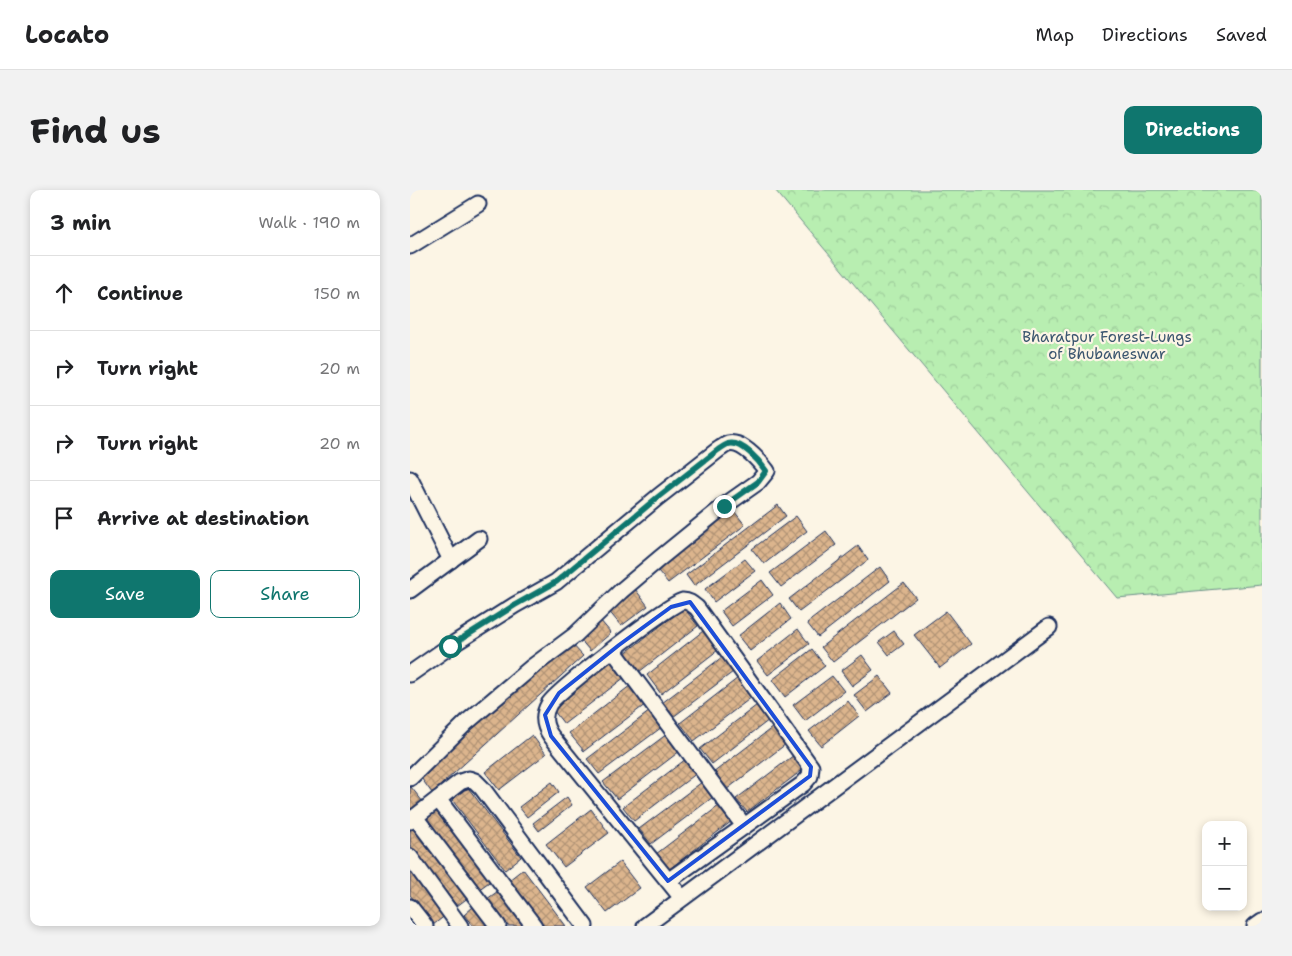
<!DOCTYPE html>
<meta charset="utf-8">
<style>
body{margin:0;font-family:"Shantell Sans",sans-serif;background:#f2f2f2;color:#202124}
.controls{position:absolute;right:15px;bottom:15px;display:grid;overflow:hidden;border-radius:10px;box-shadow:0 2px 8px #0003}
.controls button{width:45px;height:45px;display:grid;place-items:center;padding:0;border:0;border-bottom:1px solid #e0e0e0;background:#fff;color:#202124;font:25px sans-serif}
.stop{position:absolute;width:15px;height:15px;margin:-11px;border:4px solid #0f766e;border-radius:50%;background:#fff}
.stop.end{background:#0f766e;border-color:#fff;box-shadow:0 1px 5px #0008}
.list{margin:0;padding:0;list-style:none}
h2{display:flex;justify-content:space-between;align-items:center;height:65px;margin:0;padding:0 20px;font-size:21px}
h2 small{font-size:16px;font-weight:400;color:#757577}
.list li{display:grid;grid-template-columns:32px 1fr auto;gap:15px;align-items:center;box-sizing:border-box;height:75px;padding:0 20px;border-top:1px solid #e0e0e0}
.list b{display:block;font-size:19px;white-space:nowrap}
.list em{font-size:16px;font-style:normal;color:#757577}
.actions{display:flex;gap:10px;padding:15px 20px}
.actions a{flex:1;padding:11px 0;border:1px solid #0f766e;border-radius:10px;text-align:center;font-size:18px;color:#0f766e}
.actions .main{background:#0f766e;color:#fff}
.icon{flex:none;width:28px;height:28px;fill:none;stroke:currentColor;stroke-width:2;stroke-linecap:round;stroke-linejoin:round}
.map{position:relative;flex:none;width:852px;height:736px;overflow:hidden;border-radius:10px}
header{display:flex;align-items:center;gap:30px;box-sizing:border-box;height:70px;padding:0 25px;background:#fff;border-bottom:1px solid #e0e0e0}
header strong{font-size:24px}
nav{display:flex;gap:28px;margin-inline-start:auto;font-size:18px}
.intro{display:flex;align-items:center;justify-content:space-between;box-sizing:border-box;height:120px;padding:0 30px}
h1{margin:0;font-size:35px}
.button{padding:12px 22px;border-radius:10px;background:#0f766e;color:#fff;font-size:18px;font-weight:700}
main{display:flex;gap:30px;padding:0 30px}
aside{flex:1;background:#fff;border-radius:10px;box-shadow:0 2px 8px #0003}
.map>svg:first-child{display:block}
.forest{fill:url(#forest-crowns);stroke:#6a8e88}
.building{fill:url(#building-cross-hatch);stroke:#1b2f5e}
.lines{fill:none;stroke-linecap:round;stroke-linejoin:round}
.minor-casing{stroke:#1b2f5e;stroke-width:19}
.minor{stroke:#fcf5e5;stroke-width:15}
.route{stroke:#0f766e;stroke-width:6}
.marked{fill:none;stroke:#1d4ed8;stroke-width:4;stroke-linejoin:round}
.labels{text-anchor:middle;stroke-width:4.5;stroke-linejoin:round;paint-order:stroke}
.park-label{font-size:15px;fill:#3a556f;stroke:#fcf5e5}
</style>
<header>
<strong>Locato</strong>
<nav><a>Map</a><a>Directions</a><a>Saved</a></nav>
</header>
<div class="intro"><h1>Find us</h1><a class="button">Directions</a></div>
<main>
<aside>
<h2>3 min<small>Walk · 190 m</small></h2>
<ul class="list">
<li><svg class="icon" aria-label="ahead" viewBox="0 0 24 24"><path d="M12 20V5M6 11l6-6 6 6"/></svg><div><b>Continue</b></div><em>150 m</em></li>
<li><svg class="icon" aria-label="right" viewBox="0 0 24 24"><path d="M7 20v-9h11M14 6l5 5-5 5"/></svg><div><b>Turn right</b></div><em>20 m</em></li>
<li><svg class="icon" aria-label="right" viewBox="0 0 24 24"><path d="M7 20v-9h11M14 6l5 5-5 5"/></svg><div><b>Turn right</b></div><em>20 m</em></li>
<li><svg class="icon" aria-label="arrive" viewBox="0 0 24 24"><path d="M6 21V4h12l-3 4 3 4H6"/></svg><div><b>Arrive at destination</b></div></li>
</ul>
<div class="actions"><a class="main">Save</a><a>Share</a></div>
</aside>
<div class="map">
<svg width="852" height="736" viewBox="0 0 852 736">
<defs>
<pattern id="forest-crowns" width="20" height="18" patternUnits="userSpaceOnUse" patternTransform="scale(1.25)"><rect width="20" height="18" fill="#b8eeb1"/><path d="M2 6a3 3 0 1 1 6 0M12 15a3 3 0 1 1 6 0" fill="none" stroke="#9ecc9b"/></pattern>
<pattern id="building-cross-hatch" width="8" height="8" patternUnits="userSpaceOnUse" patternTransform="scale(1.25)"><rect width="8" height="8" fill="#dcb58d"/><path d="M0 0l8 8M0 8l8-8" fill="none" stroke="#b29476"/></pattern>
</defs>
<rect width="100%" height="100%" fill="#fcf5e5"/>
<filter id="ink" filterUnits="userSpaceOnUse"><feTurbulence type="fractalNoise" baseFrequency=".02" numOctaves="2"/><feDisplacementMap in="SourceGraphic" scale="10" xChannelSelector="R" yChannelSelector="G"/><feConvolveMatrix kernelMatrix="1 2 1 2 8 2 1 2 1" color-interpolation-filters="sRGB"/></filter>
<g filter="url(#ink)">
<path class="forest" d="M365,0H852V395L707,408Z"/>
<g class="building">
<path d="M368,315L376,326L284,396L276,385Z"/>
<path d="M321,317L335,335L258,393L244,376Z"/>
<path d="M386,326L397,341L354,374L342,359Z"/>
<path d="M416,341L426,355L371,397L360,383Z"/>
<path d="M448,356L458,370L389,422L379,409Z"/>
<path d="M335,369L345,381L304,412L295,399Z"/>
<path d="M470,377L480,391L408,447L397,433Z"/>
<path d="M352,390L363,405L322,436L311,421Z"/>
<path d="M494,393L506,408L423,472L411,457Z"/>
<path d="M225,399L238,416L211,436L198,420Z"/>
<path d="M370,413L381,429L340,461L328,446Z"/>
<path d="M274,418L288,436L229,482L215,463Z"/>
<path d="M536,421L561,454L530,478L504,445Z"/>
<path d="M190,430L201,443L180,461L169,448Z"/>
<path d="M388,439L399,454L358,485L347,471Z"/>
<path d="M293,441L308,460L251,504L237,485Z"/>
<path d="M484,441L494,454L479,465L469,452Z"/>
<path d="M161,453L173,466L22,603L9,585Z"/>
<path d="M402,459L415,476L375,507L362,490Z"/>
<path d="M452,465L463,480L442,496L431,481Z"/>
<path d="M312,467L323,482L263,527L252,513Z"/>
<path d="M202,469L215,487L154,534L140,516Z"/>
<path d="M422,486L434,501L395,531L383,515Z"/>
<path d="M469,486L482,503L457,522L444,505Z"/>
<path d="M328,488L342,507L284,551L270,533Z"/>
<path d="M221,495L236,514L174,561L159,543Z"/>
<path d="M438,511L449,526L411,556L399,541Z"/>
<path d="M347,515L359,530L302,574L290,559Z"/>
<path d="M240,521L252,537L189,584L177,569Z"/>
<path d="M363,537L376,554L316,600L303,583Z"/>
<path d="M257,544L270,561L207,609L193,592Z"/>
<path d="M122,545L136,564L89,600L75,582Z"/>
<path d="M384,565L395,578L337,622L326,609Z"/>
<path d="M276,569L287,583L224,631L213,617Z"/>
<path d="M142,592L149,602L117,627L109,617Z"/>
<path d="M292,592L303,607L241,654L229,639Z"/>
<path d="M56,595L111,667L95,680L40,607Z"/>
<path d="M1,597L13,612L0,622V598Z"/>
<path d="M157,607L162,615L129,641L123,633Z"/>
<path d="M310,615L322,631L258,680L246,664Z"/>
<path d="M27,618L82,690L68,700L13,628Z"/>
<path d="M181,619L199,643L154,677L136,654Z"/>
<path d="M3,634L59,707L47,716L0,655V636Z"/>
<path d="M210,672L230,698L197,723L177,697Z"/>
<path d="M0,678L36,725L23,735L0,705Z"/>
<path d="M113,679L156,736H134L99,690Z"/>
<path d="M91,699L119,736H98L77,709Z"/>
<path d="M64,716L79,736H63L54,725Z"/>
</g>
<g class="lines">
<g class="minor-casing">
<g id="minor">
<path d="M0,56L68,14"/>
<path d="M0,289L41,370"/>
<path d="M0,400L69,349"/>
<path d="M203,460L334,636"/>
<path d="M0,484L40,456L105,415L146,392L248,307L308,260C311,258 315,255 318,254C332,250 350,272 357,281L348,292L314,316L250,368L211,401L165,445L122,477L57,532L0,588"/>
<path d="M28,609L124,736"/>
<path d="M5,627L88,736"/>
<path d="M0,631L50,592L59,589L65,591L72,598L175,736"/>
<path d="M0,667L50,736"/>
<path d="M258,691L393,594L400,586L401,577L287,418C282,414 279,411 273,411C260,413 148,500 139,514C132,526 134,536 141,546L272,708"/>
<path d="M0,717L15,736"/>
<path d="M235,736L639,437"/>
<path d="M845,736L852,731"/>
</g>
</g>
<use href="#minor" class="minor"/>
</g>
</g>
<g class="lines" filter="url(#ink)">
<path class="route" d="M40,456L105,415L146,392L248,307L308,260C311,258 315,255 318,254C332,250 350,272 356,281L348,292L314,316"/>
</g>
<path class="marked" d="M280,412L401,577L400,586L258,691L141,546L135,525L149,503L209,455L261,417Z"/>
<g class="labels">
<g class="park-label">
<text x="697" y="152">Bharatpur Forest-Lungs<tspan x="697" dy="17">of Bhubaneswar</tspan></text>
</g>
</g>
</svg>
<div class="controls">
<button>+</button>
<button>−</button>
</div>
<div class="stop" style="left:40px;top:456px"></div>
<div class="stop end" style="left:314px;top:316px"></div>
</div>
</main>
